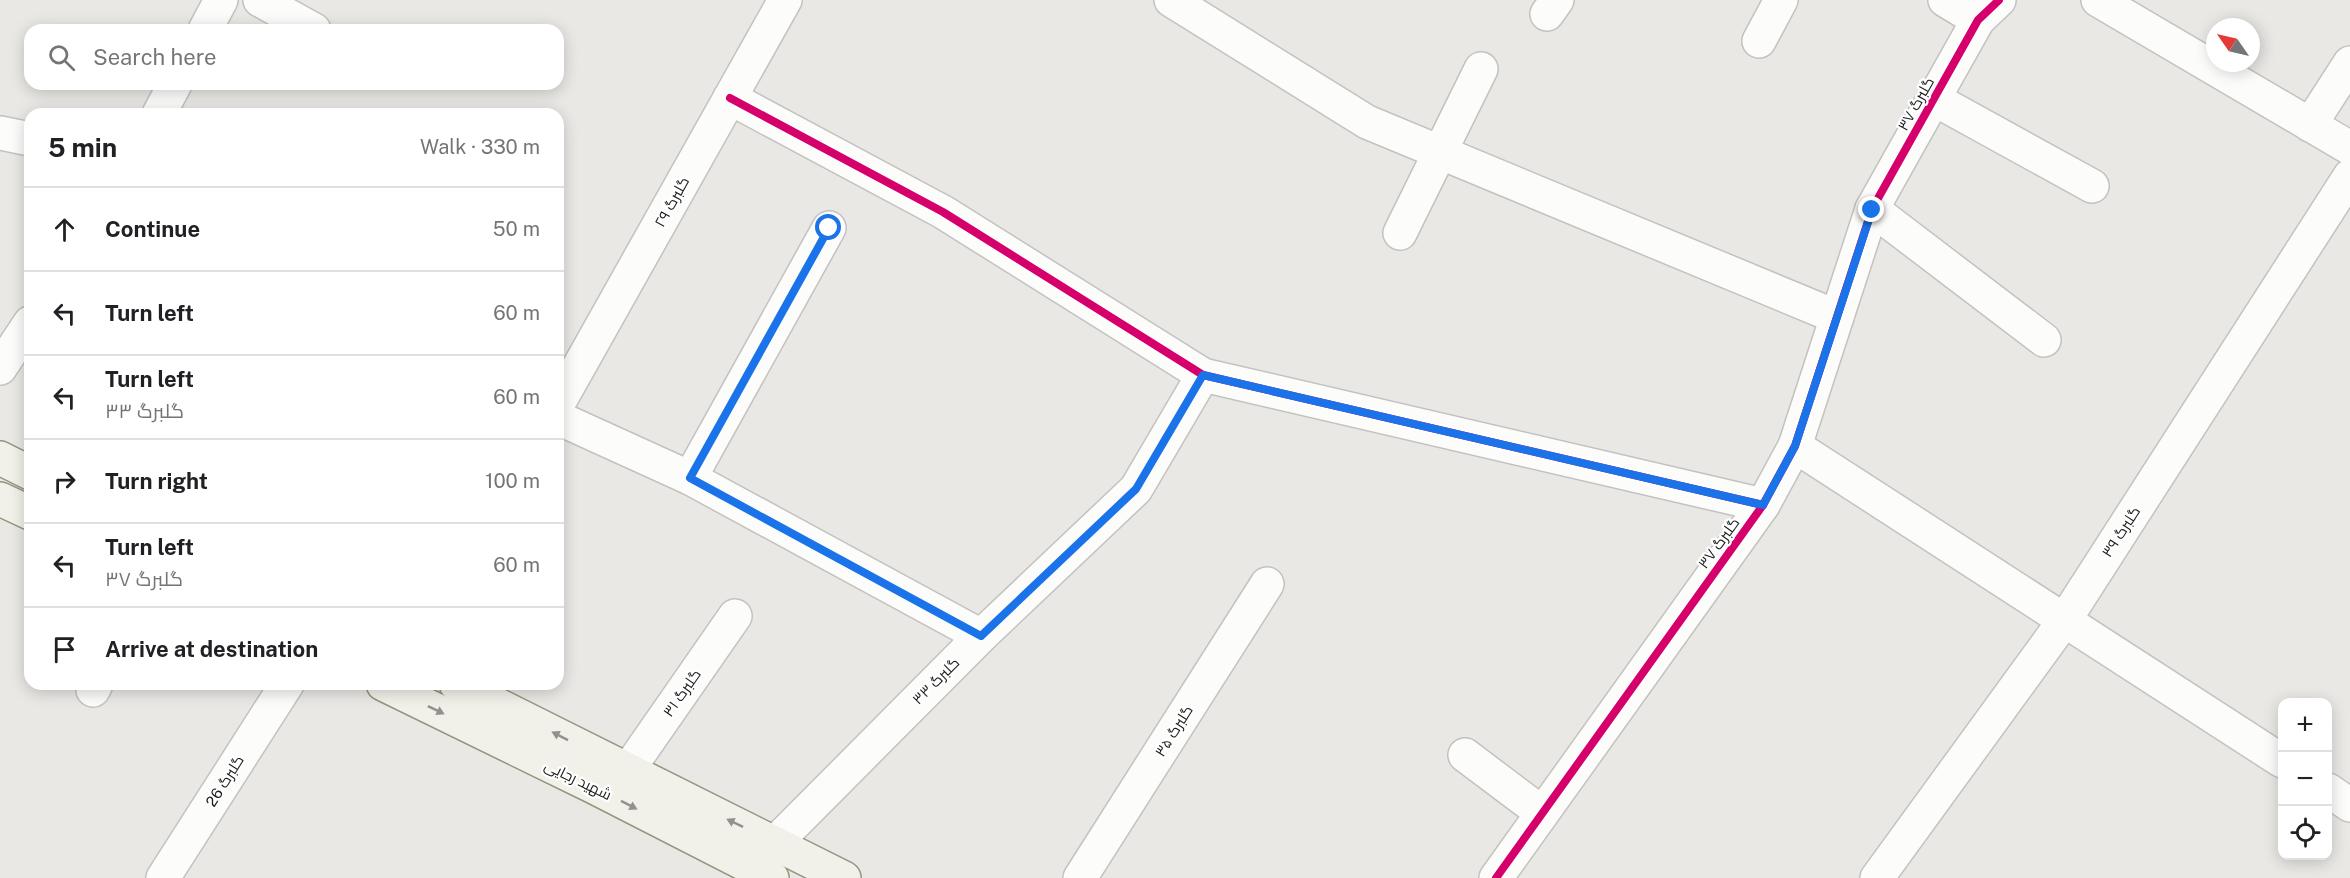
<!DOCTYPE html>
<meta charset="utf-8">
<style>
body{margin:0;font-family:"Public Sans",Cairo,sans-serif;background:#f6f6f6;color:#202124}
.controls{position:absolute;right:18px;bottom:18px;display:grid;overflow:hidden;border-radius:12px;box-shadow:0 3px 15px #0003}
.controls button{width:54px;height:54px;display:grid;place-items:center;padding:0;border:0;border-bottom:2px solid #e0e0e0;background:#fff;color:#202124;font:30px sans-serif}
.compass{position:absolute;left:2206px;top:18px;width:54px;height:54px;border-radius:50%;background:#fff;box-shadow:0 3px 15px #0003;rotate:304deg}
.stop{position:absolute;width:18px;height:18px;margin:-14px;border:4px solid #1a73e8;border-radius:50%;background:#fff}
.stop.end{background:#1a73e8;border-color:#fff;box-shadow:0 2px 6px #0008}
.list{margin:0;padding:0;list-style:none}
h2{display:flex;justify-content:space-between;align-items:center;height:78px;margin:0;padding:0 24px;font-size:26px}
h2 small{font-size:20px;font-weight:400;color:#757577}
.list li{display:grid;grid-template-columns:39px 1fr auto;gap:18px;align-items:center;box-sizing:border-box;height:84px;padding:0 24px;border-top:2px solid #e0e0e0}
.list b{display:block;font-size:22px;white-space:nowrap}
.list p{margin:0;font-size:20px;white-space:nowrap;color:#757577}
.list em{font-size:20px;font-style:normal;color:#757577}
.icon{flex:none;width:33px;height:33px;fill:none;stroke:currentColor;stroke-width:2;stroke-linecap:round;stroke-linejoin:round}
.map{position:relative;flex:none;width:2350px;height:878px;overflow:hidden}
.search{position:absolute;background:#fff;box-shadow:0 3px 15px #0003;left:24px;top:24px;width:540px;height:66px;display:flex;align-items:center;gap:15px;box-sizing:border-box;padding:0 21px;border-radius:18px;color:#757577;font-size:22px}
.panel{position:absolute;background:#fff;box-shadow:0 3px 15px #0003;left:24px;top:108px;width:540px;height:582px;border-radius:18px}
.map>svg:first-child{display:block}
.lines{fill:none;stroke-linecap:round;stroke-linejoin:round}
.minor-casing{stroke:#c3c2c1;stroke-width:36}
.tertiary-casing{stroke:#c3c2c1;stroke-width:36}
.secondary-casing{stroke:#94937d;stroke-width:36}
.minor{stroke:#fcfcfb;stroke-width:33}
.tertiary{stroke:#fcfcfb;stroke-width:33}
.secondary{stroke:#f2f1e9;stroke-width:33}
.cycleway-casing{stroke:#fff;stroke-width:11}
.cycleway{stroke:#d6006c;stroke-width:8}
.oneway{fill:#92918d}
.route{stroke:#1a73e8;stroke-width:8}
.labels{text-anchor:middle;stroke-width:4.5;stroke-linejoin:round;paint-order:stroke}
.street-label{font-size:15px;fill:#1c1c1c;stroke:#fff}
</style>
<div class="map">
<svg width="2350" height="878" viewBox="0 0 2350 878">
<rect width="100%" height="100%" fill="#eae8e5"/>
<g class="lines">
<g class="minor-casing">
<g id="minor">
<path d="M260,0L314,30"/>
<path d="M1171,0L1367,122L1837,317"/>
<path d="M1945,0L1978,20"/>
<path d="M2098,0L2350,148"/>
<path d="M1547,14L1557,0"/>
<path d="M1759,41L1781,0"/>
<path d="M730,98L943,212L1203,375L1763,505"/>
<path d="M1934,99L2092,186"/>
<path d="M2310,125L2350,63"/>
<path d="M0,133L30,139"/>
<path d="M1872,209L2044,340"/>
<path d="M1400,233L1481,69"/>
<path d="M558,404L785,0"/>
<path d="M558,418L690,478L981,636"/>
<path d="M1795,446L2282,761"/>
<path d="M690,478L829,228"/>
<path d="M93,690L96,684"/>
<path d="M1465,755L1542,813"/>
<path d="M628,770L735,616"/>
<path d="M2328,790L2350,805"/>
<path d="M775,843L981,636L1136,489L1203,375"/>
<path d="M163,878L287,684"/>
<path d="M1080,878L1267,584"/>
<path d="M1496,878L1763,505L1795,446L1872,209L1978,20L1999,0"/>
<path d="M1877,878L2064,621L2350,176"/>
</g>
</g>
<g class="tertiary-casing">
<g id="tertiary">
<path d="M205,30L221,0"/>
<path d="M159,114L175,84"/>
<path d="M0,368L30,323"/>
</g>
</g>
<g class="secondary-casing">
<g id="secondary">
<path d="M0,458L30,473"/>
<path d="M0,499L30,513"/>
<path d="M383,684L594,787L772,878"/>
<path d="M456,684L844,878"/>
</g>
</g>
<use href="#minor" class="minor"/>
<use href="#tertiary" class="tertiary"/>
<use href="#secondary" class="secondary"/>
<g class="cycleway-casing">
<g id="cycleway">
<path d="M730,98L943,212L1203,375L1763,505"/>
<path d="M1496,878L1763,505L1795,446L1872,209L1978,20L1999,0"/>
</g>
</g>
<use href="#cycleway" class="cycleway"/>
</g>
<defs><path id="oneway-solid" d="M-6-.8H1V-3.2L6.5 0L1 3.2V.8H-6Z" transform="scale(1.5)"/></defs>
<g class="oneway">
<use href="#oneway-solid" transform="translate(436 710) rotate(26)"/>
<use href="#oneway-solid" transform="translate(560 736) rotate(-153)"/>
<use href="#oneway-solid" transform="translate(629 805) rotate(27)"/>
<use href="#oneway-solid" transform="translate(735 823) rotate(-154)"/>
</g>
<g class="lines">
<path class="route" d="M829,228L690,478L981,636L1136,489L1203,375L1763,505L1795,446L1872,210"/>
</g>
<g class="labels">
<g class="street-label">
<text transform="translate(1916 104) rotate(-61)" y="5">گلبرگ ۳۷</text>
<text transform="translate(672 202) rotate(-61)" y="5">گلبرگ ۲۹</text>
<text transform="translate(2121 532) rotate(-57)" y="5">گلبرگ ۳۹</text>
<text transform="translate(1719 543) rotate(-54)" y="5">گلبرگ ۳۷</text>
<text transform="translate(936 681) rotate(-45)" y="5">گلبرگ ۳۳</text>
<text transform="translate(682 693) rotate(-55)" y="5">گلبرگ ۳۱</text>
<text transform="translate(1174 731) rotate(-58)" y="5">گلبرگ ۳۵</text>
<text transform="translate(578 780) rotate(26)" y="5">شهید رجایی</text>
<text transform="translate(225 781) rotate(-58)" y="5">گلبرگ 26</text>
</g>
</g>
</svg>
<div class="controls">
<button>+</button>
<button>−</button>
<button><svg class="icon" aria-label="locate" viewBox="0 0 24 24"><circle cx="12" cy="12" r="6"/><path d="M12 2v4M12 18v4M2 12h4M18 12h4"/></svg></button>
</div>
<svg class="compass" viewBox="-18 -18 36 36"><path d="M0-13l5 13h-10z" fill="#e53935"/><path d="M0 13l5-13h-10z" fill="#757577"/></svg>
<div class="stop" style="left:829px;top:228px"></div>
<div class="stop end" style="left:1872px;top:210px"></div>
<div class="search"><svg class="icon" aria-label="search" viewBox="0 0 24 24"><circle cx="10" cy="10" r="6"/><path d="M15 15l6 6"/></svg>Search here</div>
<section class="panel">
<h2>5 min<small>Walk · 330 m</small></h2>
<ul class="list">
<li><svg class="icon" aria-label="ahead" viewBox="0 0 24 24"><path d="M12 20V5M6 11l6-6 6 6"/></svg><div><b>Continue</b></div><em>50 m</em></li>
<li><svg class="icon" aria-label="left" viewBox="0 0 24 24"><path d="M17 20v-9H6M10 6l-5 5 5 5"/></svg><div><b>Turn left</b></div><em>60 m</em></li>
<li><svg class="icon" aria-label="left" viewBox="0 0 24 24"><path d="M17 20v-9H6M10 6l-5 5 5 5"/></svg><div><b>Turn left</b><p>گلبرگ ۳۳</p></div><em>60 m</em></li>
<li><svg class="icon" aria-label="right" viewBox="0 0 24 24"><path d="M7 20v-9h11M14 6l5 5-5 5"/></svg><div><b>Turn right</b></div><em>100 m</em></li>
<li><svg class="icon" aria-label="left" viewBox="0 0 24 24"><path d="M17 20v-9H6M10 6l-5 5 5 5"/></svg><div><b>Turn left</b><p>گلبرگ ۳۷</p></div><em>60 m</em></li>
<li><svg class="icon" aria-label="arrive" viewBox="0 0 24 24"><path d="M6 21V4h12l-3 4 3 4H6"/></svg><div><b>Arrive at destination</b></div></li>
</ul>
</section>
</div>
